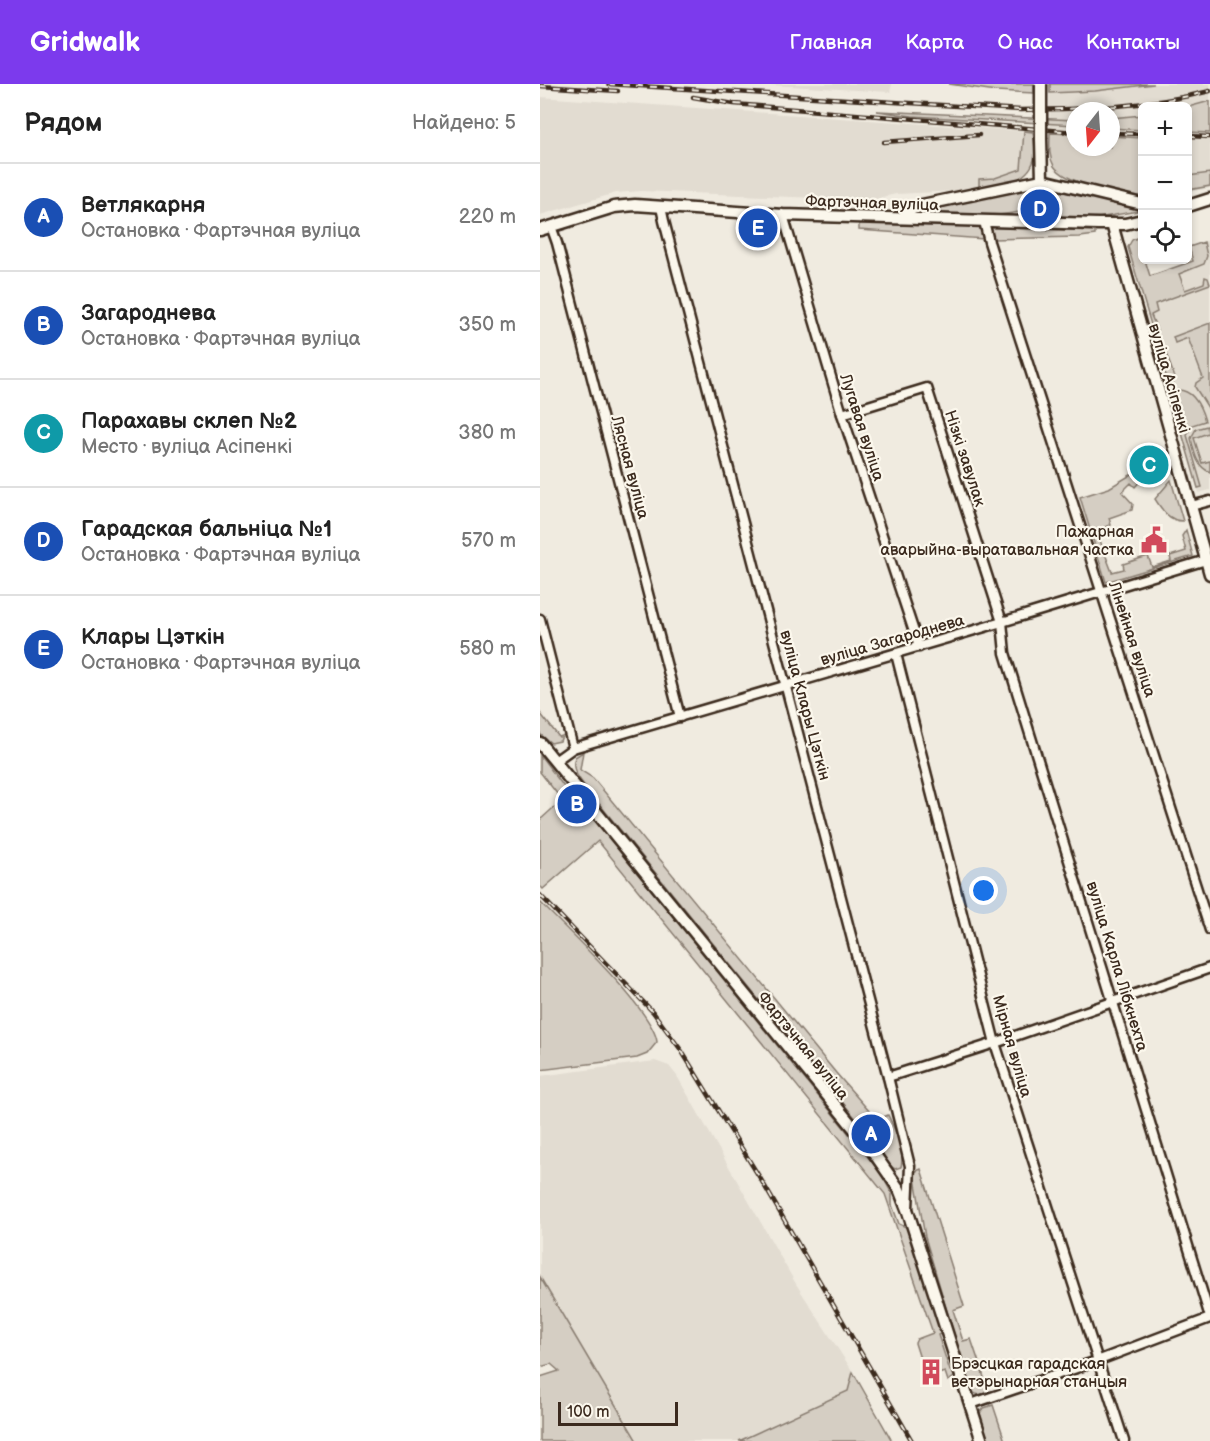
<!DOCTYPE html>
<html lang="ru">
<meta charset="utf-8">
<style>
body{margin:0;font-family:"Balsamiq Sans",sans-serif;background:#f6f6f6;color:#222}
.controls{position:absolute;right:18px;top:18px;display:grid;overflow:hidden;border-radius:9px;box-shadow:0 3px 9px #0003}
.controls button{width:54px;height:54px;display:grid;place-items:center;padding:0;border:0;border-bottom:2px solid #e0e0e0;background:#fff;color:#222;font:30px sans-serif}
.compass{position:absolute;left:526px;top:18px;width:54px;height:54px;border-radius:50%;background:#fff;box-shadow:0 3px 9px #0003;rotate:197deg}
.scale{position:absolute;left:18px;bottom:15px;width:120px;box-sizing:border-box;padding-left:6px;border:3px solid #3b2a1e;border-top:0;font-size:16px;line-height:21px;white-space:nowrap;color:#3b2a1e;-webkit-text-stroke:4px #fbf7ec;paint-order:stroke}
.you{position:absolute;left:444px;top:807px;width:21px;height:21px;margin:-15px;border:4px solid #fff;border-radius:50%;background:#1a73e8;box-shadow:0 0 0 9px #1a73e833}
.badge{display:grid;place-items:center;width:39px;height:39px;border-radius:50%;background:#7c3aed;color:#fff;font-size:20px;font-weight:700}
.pin{position:absolute;translate:-50% -50%;border:3px solid #fff;box-shadow:0 2px 6px #0006}
.list{margin:0;padding:0;list-style:none}
h2{display:flex;justify-content:space-between;align-items:center;height:78px;margin:0;padding:0 24px;font-size:26px}
h2 small{font-size:20px;font-weight:400;color:#767676}
.list li{display:grid;grid-template-columns:39px 1fr auto;gap:18px;align-items:center;box-sizing:border-box;height:108px;padding:0 24px;border-top:2px solid #e0e0e0}
.list b{display:block;font-size:22px;white-space:nowrap}
.list p{margin:0;font-size:20px;white-space:nowrap;color:#767676}
.list em{font-size:20px;font-style:normal;color:#767676}
.icon{flex:none;width:33px;height:33px;fill:none;stroke:currentColor;stroke-width:2;stroke-linecap:round;stroke-linejoin:round}
.map{position:relative;flex:none;width:670px;height:1357px;overflow:hidden}
header{display:flex;align-items:center;gap:36px;box-sizing:border-box;height:84px;padding:0 30px;background:#7c3aed;color:#fff}
header strong{font-size:28px}
nav{display:flex;gap:33px;margin-inline-start:auto;font-size:21px}
main{display:flex}
aside{flex:1;background:#fff}
.map>svg:first-child{display:block}
.built{fill:#e2dcd1}
.green{fill:#d5cec3;stroke:#887c70;stroke-width:1.5}
.lines{fill:none;stroke-linecap:round;stroke-linejoin:round}
.street-casing{stroke:#3b2a1e;stroke-width:13}
.secondary-casing{stroke:#3b2a1e;stroke-width:15}
.street{stroke:#fbf7ec;stroke-width:8}
.secondary{stroke:#fbf7ec;stroke-width:10}
.rail-casing{stroke:#3b2a1e;stroke-width:4.5}
.rail{stroke:#fbf7ec;stroke-width:2;stroke-dasharray:7;stroke-linecap:butt}
.secondary-bridge-casing{stroke:#3b2a1e;stroke-width:15;stroke-linecap:butt}
.secondary-bridge{stroke:#fbf7ec;stroke-width:10}
.labels{text-anchor:middle;stroke-width:4.5;stroke-linejoin:round;paint-order:stroke}
.street-label{font-size:16px;fill:#3b2a1e;stroke:#fbf7ec}
.poi-label{font-size:16px;fill:#3b2a1e;stroke:#fbf7ec;text-anchor:end}
</style>
<header>
<strong>Gridwalk</strong>
<nav><a>Главная</a><a>Карта</a><a>О нас</a><a>Контакты</a></nav>
</header>
<main>
<aside>
<h2>Рядом<small>Найдено: 5</small></h2>
<ul class="list">
<li><span class="badge" style="background:#1a4fb4">A</span><div><b>Ветлякарня</b><p>Остановка · Фартэчная вуліца</p></div><em>220 m</em></li>
<li><span class="badge" style="background:#1a4fb4">B</span><div><b>Загароднева</b><p>Остановка · Фартэчная вуліца</p></div><em>350 m</em></li>
<li><span class="badge" style="background:#0f9aa8">C</span><div><b>Парахавы склеп №2</b><p>Место · вуліца Асіпенкі</p></div><em>380 m</em></li>
<li><span class="badge" style="background:#1a4fb4">D</span><div><b>Гарадская бальніца №1</b><p>Остановка · Фартэчная вуліца</p></div><em>570 m</em></li>
<li><span class="badge" style="background:#1a4fb4">E</span><div><b>Клары Цэткін</b><p>Остановка · Фартэчная вуліца</p></div><em>580 m</em></li>
</ul>
</aside>
<div class="map">
<svg width="670" height="1357" viewBox="0 0 670 1357">
<rect width="100%" height="100%" fill="#f0ebe0"/>
<filter id="ink" filterUnits="userSpaceOnUse"><feTurbulence type="fractalNoise" baseFrequency=".0167" numOctaves="2"/><feDisplacementMap in="SourceGraphic" scale="12" xChannelSelector="R" yChannelSelector="G"/><feConvolveMatrix kernelMatrix="1 2 1 2 8 2 1 2 1" color-interpolation-filters="sRGB"/></filter>
<g filter="url(#ink)">
<g class="built">
<path d="M214,0H352L350,8Z"/>
<path d="M510,0H670V104L648,108V22H602V96L571,57V27H535V55L510,53Z"/>
<path d="M0,13L484,47L481,85L455,94L439,95V106L356,110L330,116V119L277,117V114L101,107L76,109L0,131Z"/>
<path d="M670,156V406L659,409L598,197L653,177L649,163Z"/>
<path d="M115,977L129,982L137,992L256,1200L313,1288L309,1307L199,1357H97L0,1193V992Z"/>
</g>
<g class="green">
<path d="M409,0H494V9L456,7Z"/>
<path d="M510,0H614L555,7L510,9Z"/>
<path d="M670,17V49L648,48V23Z"/>
<path d="M337,27L535,36V41L372,32Z"/>
<path d="M602,31V46L571,44V34Z"/>
<path d="M484,47L493,48C494,55 495,61 495,68C494,98 462,100 439,106V95L455,94L481,85Z"/>
<path d="M510,49L535,50V63H571V52L602,54V113C580,109 527,101 514,82C508,72 510,59 510,49Z"/>
<path d="M670,89V102L648,106V92Z"/>
<path d="M505,104L522,106L595,123L598,127L552,135L480,128L451,132L400,130L396,127L398,123L478,107Z"/>
<path d="M319,138L442,143L444,155L319,146Z"/>
<path d="M449,143L555,147V151L540,153L452,155Z"/>
<path d="M602,152V176H605L610,192L653,177L649,163L664,158L667,172L664,180L639,190L645,206L664,199L665,193L668,194L670,200L615,220L617,228L611,231L617,246L614,251L588,163L592,156Z"/>
<path d="M670,239V327L655,303L656,299L663,294L648,254L635,259L633,253Z"/>
<path d="M616,258L623,261L635,294L631,301L629,302Z"/>
<path d="M638,306C654,306 661,323 665,337L652,341L647,351L662,403L658,404L630,308Z"/>
<path d="M667,342L668,349L654,354L662,379L670,377V388C656,383 654,367 651,354L656,345Z"/>
<path d="M599,386L605,392L595,403L591,399L582,408L593,420L592,426L569,434L571,441L556,446L572,488L584,485L583,480L608,472L612,483L631,477L630,472L646,467L642,452L646,446L653,472L566,498L540,413L569,404Z"/>
<path d="M631,396L643,437C629,437 622,426 615,415Z"/>
<path d="M0,629L19,653L22,652L20,657L11,659L0,650Z"/>
<path d="M43,668L40,686L53,694L296,989L337,1036L348,1031C355,1046 365,1067 361,1083L355,1085C337,1075 340,1046 321,1041L43,700C37,692 31,684 35,673Z"/>
<path d="M0,671L45,731L55,737L340,1088L352,1110V1121L359,1140L366,1143L377,1168L404,1249L398,1251L410,1287L415,1286L414,1293L408,1297L405,1288L398,1290L394,1277L382,1281L375,1259L377,1255L393,1249L345,1110L58,757L3,805L0,802V736L22,716L0,688Z"/>
<path d="M0,818C25,844 114,927 117,958L107,970L97,974L0,986Z"/>
<path d="M381,1085L424,1222L413,1226L423,1257L431,1255L449,1308C441,1311 435,1313 430,1304L385,1153L374,1088Z"/>
<path d="M0,1193L97,1357H0V1293L19,1287L11,1280L0,1283Z"/>
<path d="M313,1288L352,1357H199L308,1307Z"/>
<path d="M453,1321L465,1357H446L440,1329L444,1324Z"/>
</g>
<g class="lines">
<g class="street-casing">
<g id="street">
<path d="M121,123L124,137L348,993L370,1082L368,1124"/>
<path d="M243,131L302,330L379,563"/>
<path d="M444,137L449,158L670,846"/>
<path d="M11,142L17,159L140,633"/>
<path d="M302,330L387,304L462,538L465,569L670,1233"/>
<path d="M651,422L670,417"/>
<path d="M0,535L33,664"/>
<path d="M356,570L455,959L584,1357"/>
<path d="M15,677L33,664L462,538L666,476"/>
<path d="M348,993L455,959L670,884"/>
<path d="M431,1320L557,1277L670,1234"/>
</g>
</g>
<g class="secondary-casing">
<g id="secondary">
<path d="M501,55L502,96"/>
<path d="M648,122L670,115"/>
<path d="M362,134L366,128L382,121L502,96L602,120"/>
<path d="M572,140L670,490"/>
<path d="M0,146L74,123L95,121L243,131L558,140H585L602,136"/>
<path d="M0,659L331,1065L359,1105L368,1128L442,1357"/>
</g>
</g>
<use href="#street" class="street"/>
<use href="#secondary" class="secondary"/>
<g class="rail-casing">
<g id="rail">
<path d="M68,0L481,26C544,25 608,23 670,7"/>
<path d="M0,2L78,7"/>
<path d="M153,13L194,20L535,48"/>
<path d="M571,49L602,50"/>
<path d="M648,52L670,53"/>
<path d="M344,58L439,51"/>
<path d="M0,811L113,928L141,966L220,1094L372,1357"/>
</g>
</g>
<use href="#rail" class="rail"/>
<g class="secondary-bridge-casing">
<path id="secondary-bridge" d="M501,55V0"/>
</g>
<use href="#secondary-bridge" class="secondary-bridge"/>
</g>
</g>
<defs>
<g id="civic-bare" transform="scale(2.07)"><path d="M-.6-6.5H3V-4.5H.6V-3L4-1V1h2V6H-6V1h2V-1L-.6-3ZM-1.2 2.5V6h2.4V2.5Z" fill="#d1495b" stroke="#fbf7ec" stroke-width="2.5" paint-order="stroke"/></g>
<g id="building-bare" transform="scale(2.07)"><path d="M-4-6H4V6H1V3H-1V6H-4ZM-2.5-4.3h1.7v1.8h-1.7ZM.8-4.3h1.7v1.8H.8ZM-2.5-1h1.7V.8h-1.7ZM.8-1h1.7V.8H.8Z" fill="#d1495b" stroke="#fbf7ec" stroke-width="2.5" paint-order="stroke"/></g>
</defs>
<g fill-rule="evenodd">
<use href="#civic-bare" x="614" y="456"/>
<use href="#building-bare" x="391" y="1288"/>
</g>
<g class="labels">
<g class="street-label">
<text transform="translate(332 118) rotate(2)" y="6">Фартэчная вуліца</text>
<text transform="translate(630 294) rotate(74)" y="6">вуліца Асіпенкі</text>
<text transform="translate(323 343) rotate(72)" y="6">Лугавая вуліца</text>
<text transform="translate(426 374) rotate(72)" y="6">Нізкі завулак</text>
<text transform="translate(91 383) rotate(75)" y="6">Лясная вуліца</text>
<text transform="translate(352 555) rotate(-16)" y="6">вуліца Загароднева</text>
<text transform="translate(593 555) rotate(72)" y="6">Лінейная вуліца</text>
<text transform="translate(266 621) rotate(75)" y="6">вуліца Клары Цэткін</text>
<text transform="translate(578 882) rotate(73)" y="6">вуліца Карла Лібкнехта</text>
<text transform="translate(264 961) rotate(51)" y="6">Фартэчная вуліца</text>
<text transform="translate(473 962) rotate(74)" y="6">Мірная вуліца</text>
</g>
<g class="poi-label">
<text x="594" y="453">Пажарная<tspan x="594" dy="18">аварыйна-выратавальная частка</tspan></text>
<text x="411" y="1285" text-anchor="start">Брэсцкая гарадская<tspan x="411" dy="18">ветэрынарная станцыя</tspan></text>
</g>
</g>
</svg>
<div class="controls">
<button>+</button>
<button>−</button>
<button><svg class="icon" aria-label="locate" viewBox="0 0 24 24"><circle cx="12" cy="12" r="6"/><path d="M12 2v4M12 18v4M2 12h4M18 12h4"/></svg></button>
</div>
<svg class="compass" viewBox="-18 -18 36 36"><path d="M0-13l5 13h-10z" fill="#e53935"/><path d="M0 13l5-13h-10z" fill="#767676"/></svg>
<div class="scale">100 m</div>
<div class="you"></div>
<div class="pin badge" style="left:331px;top:1050px;background:#1a4fb4">A</div>
<div class="pin badge" style="left:37px;top:720px;background:#1a4fb4">B</div>
<div class="pin badge" style="left:609px;top:381px;background:#0f9aa8">C</div>
<div class="pin badge" style="left:500px;top:125px;background:#1a4fb4">D</div>
<div class="pin badge" style="left:218px;top:144px;background:#1a4fb4">E</div>
</div>
</main>
